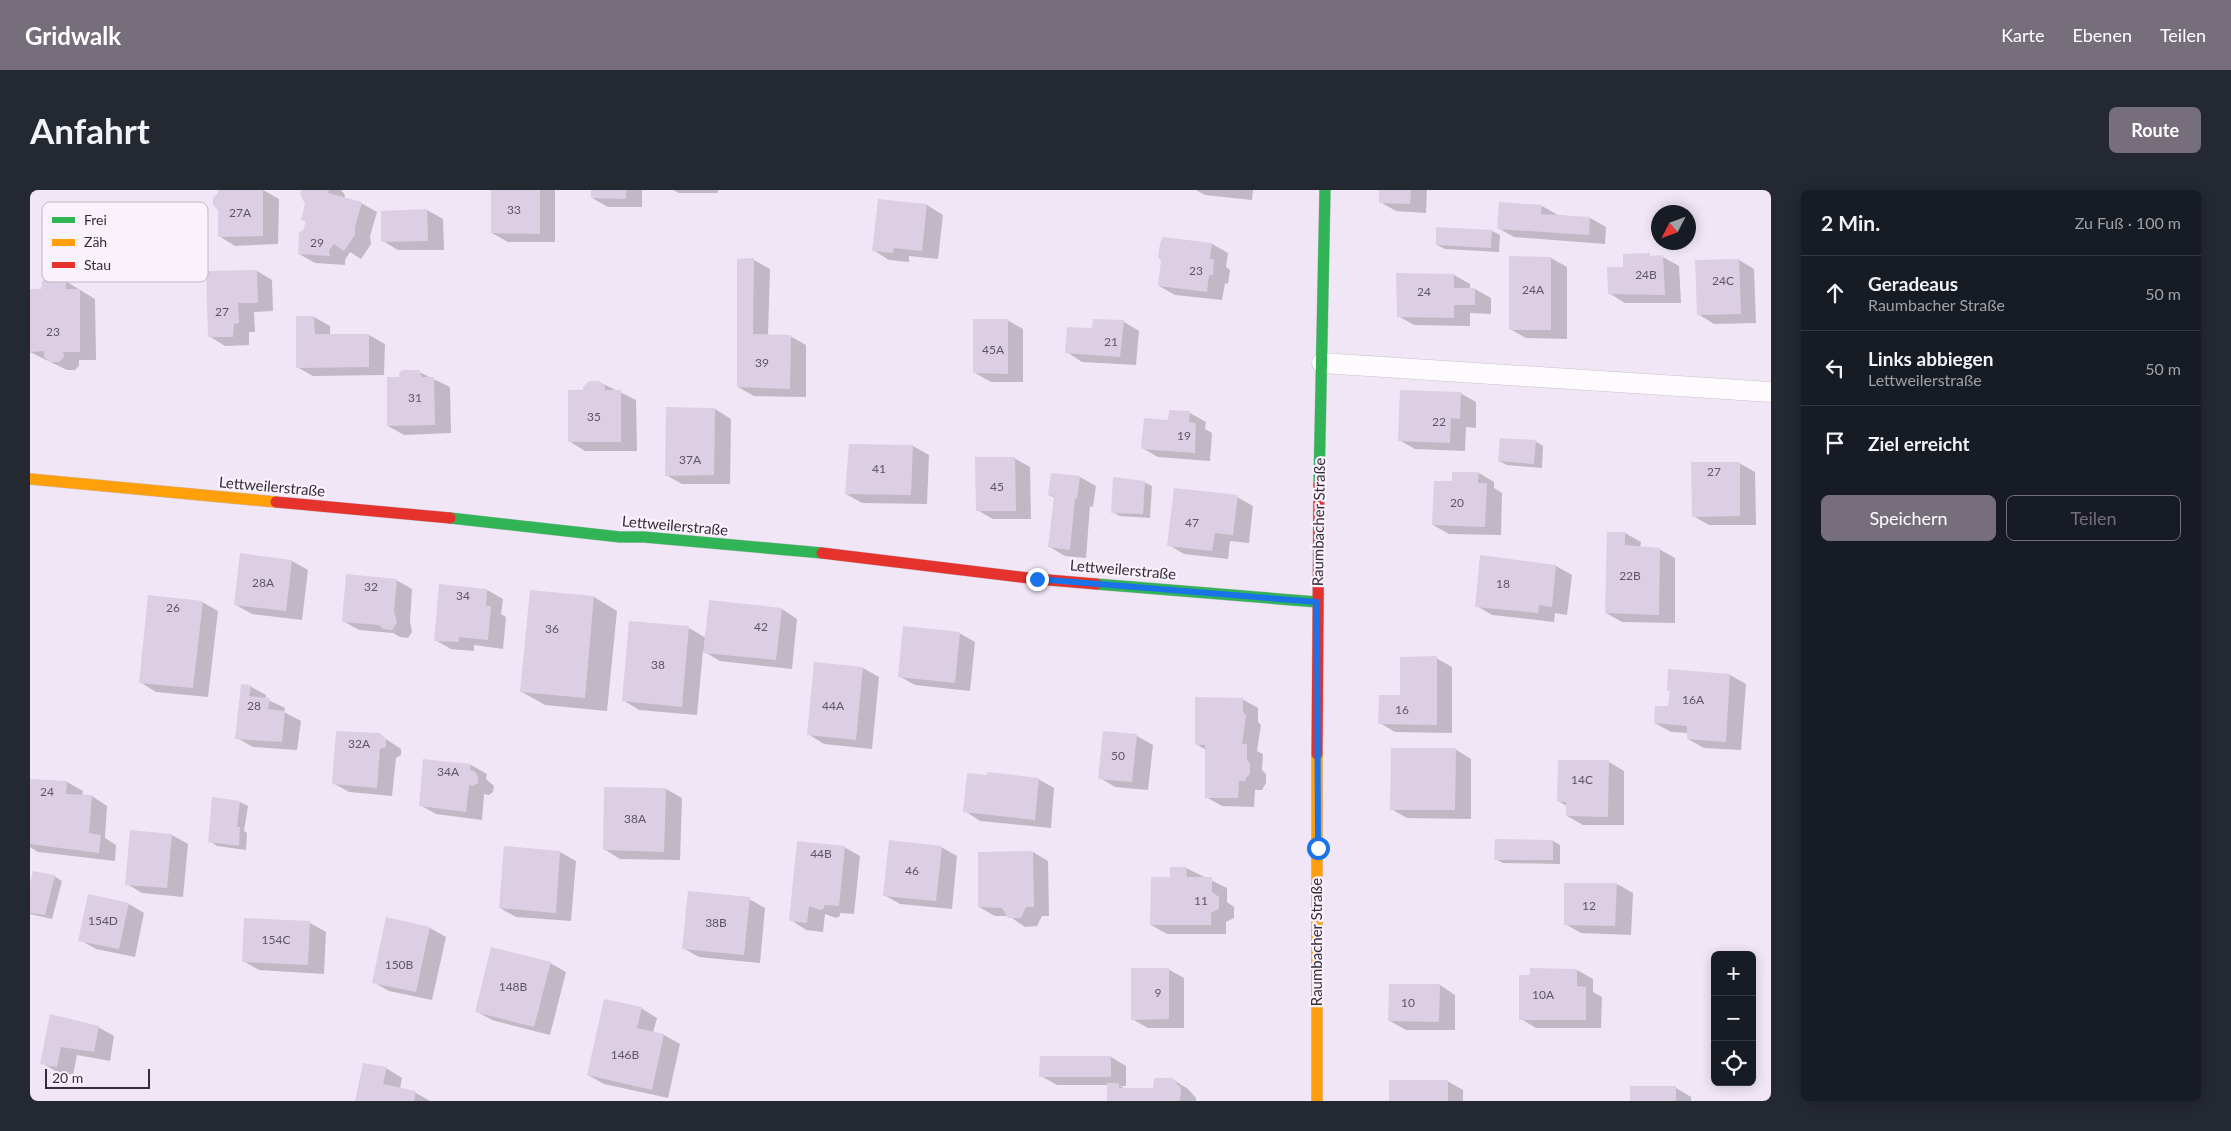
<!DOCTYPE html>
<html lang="de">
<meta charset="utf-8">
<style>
body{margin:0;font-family:Lato,sans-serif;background:#242831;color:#f1f3f6}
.controls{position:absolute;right:15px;bottom:15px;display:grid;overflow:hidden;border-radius:8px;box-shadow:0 2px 12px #0003}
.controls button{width:45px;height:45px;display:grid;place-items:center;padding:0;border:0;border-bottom:1px solid #363941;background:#171b24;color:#f1f3f6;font:25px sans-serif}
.compass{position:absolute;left:1621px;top:15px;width:45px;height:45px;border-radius:50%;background:#171b24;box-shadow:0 2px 12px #0003;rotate:228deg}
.scale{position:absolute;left:15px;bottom:12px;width:105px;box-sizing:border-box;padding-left:5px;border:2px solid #342d38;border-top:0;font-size:14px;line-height:18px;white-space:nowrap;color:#342d38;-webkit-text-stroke:4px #f9f2fd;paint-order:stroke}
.stop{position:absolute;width:15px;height:15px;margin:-11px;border:4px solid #1a73e8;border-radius:50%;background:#fff}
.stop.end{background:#1a73e8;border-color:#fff;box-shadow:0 1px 5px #0008}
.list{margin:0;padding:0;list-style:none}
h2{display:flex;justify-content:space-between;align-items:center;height:65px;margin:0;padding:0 20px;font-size:21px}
h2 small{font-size:16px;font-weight:400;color:#9ea1a6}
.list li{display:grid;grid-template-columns:32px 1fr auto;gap:15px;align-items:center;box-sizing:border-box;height:75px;padding:0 20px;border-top:1px solid #363941}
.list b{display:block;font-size:19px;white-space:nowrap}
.list p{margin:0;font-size:16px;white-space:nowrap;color:#9ea1a6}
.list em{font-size:16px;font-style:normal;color:#9ea1a6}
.actions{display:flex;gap:10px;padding:15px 20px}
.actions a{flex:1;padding:11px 0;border:1px solid #766e7a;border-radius:8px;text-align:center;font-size:18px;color:#766e7a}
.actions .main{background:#766e7a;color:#fff}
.icon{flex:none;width:28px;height:28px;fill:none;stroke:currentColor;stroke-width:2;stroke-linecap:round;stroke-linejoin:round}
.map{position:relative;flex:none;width:1741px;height:911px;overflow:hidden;border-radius:8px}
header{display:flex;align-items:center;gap:30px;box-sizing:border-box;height:70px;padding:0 25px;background:#766e7a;color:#fff}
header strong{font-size:24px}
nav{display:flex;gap:28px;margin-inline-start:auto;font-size:18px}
.intro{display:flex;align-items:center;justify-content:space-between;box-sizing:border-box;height:120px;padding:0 30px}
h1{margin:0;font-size:35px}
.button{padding:12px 22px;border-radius:8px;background:#766e7a;color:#fff;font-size:18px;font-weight:700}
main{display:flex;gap:30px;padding:0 30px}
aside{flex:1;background:#171b24;border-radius:8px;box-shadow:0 2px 12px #0003}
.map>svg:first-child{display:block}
.shadow{fill:#0003}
.building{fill:#dccfe3}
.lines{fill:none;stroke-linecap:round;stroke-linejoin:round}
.lane-casing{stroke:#c9c1cd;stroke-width:21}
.fast-casing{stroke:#c9c1cd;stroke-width:12}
.slow-casing{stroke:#c9c1cd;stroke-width:12}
.jam-casing{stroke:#c9c1cd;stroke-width:12}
.lane{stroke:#fdfbfe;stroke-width:20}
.fast{stroke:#30b455;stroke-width:11}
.slow{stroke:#ff9f0a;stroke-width:11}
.jam{stroke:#e5322d;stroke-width:11}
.route{stroke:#1a73e8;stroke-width:6}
.labels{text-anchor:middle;stroke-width:4.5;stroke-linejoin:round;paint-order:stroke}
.number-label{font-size:12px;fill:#5f5664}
.street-label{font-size:15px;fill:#342d38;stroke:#f9f2fd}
.key{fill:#f9f2fd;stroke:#beb7c2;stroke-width:1}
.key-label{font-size:14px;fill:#342d38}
</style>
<header>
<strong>Gridwalk</strong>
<nav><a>Karte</a><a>Ebenen</a><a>Teilen</a></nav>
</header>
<div class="intro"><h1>Anfahrt</h1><a class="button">Route</a></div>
<main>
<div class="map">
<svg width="1741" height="911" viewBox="0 0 1741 911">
<rect width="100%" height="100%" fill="#f1e6f6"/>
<g class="shadow">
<path d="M189,0H233L249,9L248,54L205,56L189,46Z"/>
<path d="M272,0H311L315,5L314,9L331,13L347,22L340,46L341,54L331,69L320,62L315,70V75L285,73L269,64L277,32L272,29L277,13Z"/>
<path d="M462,0H525V52H478L462,43Z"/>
<path d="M562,0H612V17H578L562,8Z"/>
<path d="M643,0H688V3H649Z"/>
<path d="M1166,0H1223L1222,10L1175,5Z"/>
<path d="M1350,0H1397L1396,23L1366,21L1350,12Z"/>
<path d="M849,10L897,15L913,25L908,69L879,66V72L859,70L843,60Z"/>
<path d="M1512,16L1528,25L1560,28L1576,37L1575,54L1484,47L1468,38Z"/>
<path d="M397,20L413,29L414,60H368L353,51Z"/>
<path d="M1462,41L1470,45L1469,62L1415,59L1407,55Z"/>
<path d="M1182,54L1198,63L1196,77L1200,80L1198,94L1195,93L1192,110L1145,105L1129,96L1132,70Z"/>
<path d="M1633,67L1649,76L1651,113H1595L1579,103L1594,79Z"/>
<path d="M1521,68L1537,77V149L1496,148L1480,139Z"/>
<path d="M708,70H724L740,79L738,146H760L776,155V207L724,206L708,197Z"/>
<path d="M1709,70L1724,79L1726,133L1684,134L1668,124Z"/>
<path d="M227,81L242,90L243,121L224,122L225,142H219V155L195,156L179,146Z"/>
<path d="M1368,85H1424L1440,94V99H1445L1461,108V124L1440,123V136L1384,135L1368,126Z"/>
<path d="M29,87L65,109L66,170H49V176L45,180H37L0,162V100H13Z"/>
<path d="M284,127L300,136V145H339L355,154L354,185L283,186L267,177Z"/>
<path d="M977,130L993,139V192H961L945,183Z"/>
<path d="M1094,132L1109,141L1106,175L1052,172L1037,162L1064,140Z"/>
<path d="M389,182L420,197L421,243L374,245L358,236L370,189Z"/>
<path d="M569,192L606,210L607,261H555L539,251L554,201Z"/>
<path d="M1430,203L1446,212V238L1436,237L1435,261L1385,259L1369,250Z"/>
<path d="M685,219L701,229L700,294H652L636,285Z"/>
<path d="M1140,221L1160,223L1176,232L1175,239L1182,243L1180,271L1128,267L1112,258L1140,232Z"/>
<path d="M1505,251L1513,256L1512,278L1477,275L1469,271Z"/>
<path d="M820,256H883L899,265L897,314L832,313L816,304Z"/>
<path d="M984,268L1000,277L1001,329H963L947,320Z"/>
<path d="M1709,273L1725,282L1726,335H1679L1663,326Z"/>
<path d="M1449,283L1464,292V298L1472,303L1471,345L1419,344L1403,335L1423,292Z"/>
<path d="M1022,284L1050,287L1066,296L1063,317L1060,316L1056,368L1035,366L1020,357L1025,308L1019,305Z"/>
<path d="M1114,292L1122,296L1120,328L1090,326L1082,322Z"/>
<path d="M1207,307L1223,316L1219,353L1200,351L1198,369L1154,364L1139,355Z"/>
<path d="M1595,343L1611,352L1610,358L1629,359L1645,368V433L1592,432L1576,423Z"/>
<path d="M1452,366L1526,376L1542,385L1537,425L1525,423L1524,432L1462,425L1447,416Z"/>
<path d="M262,371L278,380L272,430L222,424L206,415Z"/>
<path d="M366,390L382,399L380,431L382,442L378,448L370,447L363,443L329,440L313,431Z"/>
<path d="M457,400L473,409L471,424L476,427L473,459L444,455V461L421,459L405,450Z"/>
<path d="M564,407L587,421L577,521L515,515L492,502Z"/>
<path d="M172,412L188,421L178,507L126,502L110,492Z"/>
<path d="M752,419L767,429L762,479L690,471L673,461L667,525L609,520L593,510L659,438L676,448Z"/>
<path d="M929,443L945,452L940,501L885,495L869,486Z"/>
<path d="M1406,468L1422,477V543L1365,542L1350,533Z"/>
<path d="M833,478L849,487L842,559L794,554L778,544Z"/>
<path d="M1639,480L1700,485L1716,494L1711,560L1674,558L1658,549V543L1641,542L1625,533L1639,518L1641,502L1638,500Z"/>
<path d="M220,496L236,505V509L255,518L254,522L271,531L267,560L223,557L207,548Z"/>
<path d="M1212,509L1228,518V532L1231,535L1227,561L1233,564L1232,580L1236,584V593L1232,600H1225L1224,617L1192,616L1176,607V560L1166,554Z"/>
<path d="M350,545L371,559V565L366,568L362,606L319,602L303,593Z"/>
<path d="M1107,546L1123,555L1118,600L1085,597L1070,588Z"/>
<path d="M1425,559L1441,569V629L1377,628L1361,619Z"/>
<path d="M1579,572L1594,581V635H1553L1537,626V616L1528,611Z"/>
<path d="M441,575L457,584L456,589L464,596L463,602L459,605L454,604L452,630L406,624L390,615Z"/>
<path d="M1008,589L1024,598L1021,638L950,631L935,621Z"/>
<path d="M0,590L37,592L53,601L52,606H62L77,616L75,648L86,655L85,671L8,662L0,657Z"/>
<path d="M636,599L652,608L650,670L590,669L574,659Z"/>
<path d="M210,612L218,616L214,641L217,643L216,660L187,656L180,651Z"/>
<path d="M102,641L142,645L158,654L153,707L112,703L97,694Z"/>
<path d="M1523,651L1530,655V674L1473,673L1465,669Z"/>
<path d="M814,657L830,666L824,724L810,723V726L806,728L795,724L793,742L776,740L761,730Z"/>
<path d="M911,657L927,666L922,719L870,714L854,705Z"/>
<path d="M475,658L530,662L546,671L541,731L486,727L470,718Z"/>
<path d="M1003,662L1018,671L1019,726H1012L1007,736L995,737L979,726H965L949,717Z"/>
<path d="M1156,678L1197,698V712L1204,717V728L1196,732V744H1137L1121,735L1141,689Z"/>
<path d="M24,686L32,691L22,729L0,724V699Z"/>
<path d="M1587,694L1603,703L1601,745L1551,743L1535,734Z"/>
<path d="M719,709L735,718L730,773L669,767L653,758Z"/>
<path d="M99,714L114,723L105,767L66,759L50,750Z"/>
<path d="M216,729L280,733L296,742L294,784L229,780L213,771Z"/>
<path d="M400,738L416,747L402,810L359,801L343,792Z"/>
<path d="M520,773L536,782L520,845L462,830L446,821Z"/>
<path d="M1138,779L1154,788V838H1118L1102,829Z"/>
<path d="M1501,779L1547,780L1563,789V802L1572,807L1571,838H1506L1491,829L1501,786Z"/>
<path d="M1410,795L1425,805V840H1376L1360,831Z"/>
<path d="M611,818L627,828L623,843L634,845L650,854L638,908L574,894L558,885Z"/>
<path d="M21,826L68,837L84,846L80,871L47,865L43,885L27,882L12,873Z"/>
<path d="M1081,867L1096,876V896H1090L1096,899H1124L1142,889L1158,899L1166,908V911H1078L1079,895H1027L1011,886Z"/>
<path d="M356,878L372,888L370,899L386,903L400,911H327Z"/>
<path d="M1417,891L1433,900V911H1360Z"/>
<path d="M1646,898L1661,907V911H1602Z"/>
</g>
<g class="building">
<path d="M188,0H233V46L188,47V20L183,15V8L188,3Z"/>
<path d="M271,0H299L298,3L332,12L325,37V45L314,61L304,54L299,60L300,66L268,64L269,42L273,41L276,31L271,30L275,14L270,4Z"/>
<path d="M461,0H510V44L461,43Z"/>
<path d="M561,0H596V9L561,8Z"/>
<path d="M1349,0H1381L1380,14L1349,13Z"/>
<path d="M848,9L897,14L892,61L864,58L863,63L842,61Z"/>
<path d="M1469,12L1512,15L1511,24L1560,27L1559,45L1467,39Z"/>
<path d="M397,19L398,51L351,52V21Z"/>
<path d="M1406,37L1462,40L1461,58L1406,55Z"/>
<path d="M1133,47L1182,53L1180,69H1184L1183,85H1179L1177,102L1128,96L1131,70L1128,67L1130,54Z"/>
<path d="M1620,63V66L1633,65L1635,105L1578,104L1577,77H1593V64Z"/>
<path d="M1479,66L1521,67V140H1479Z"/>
<path d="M724,68L723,144L761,145L760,199L707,197V69Z"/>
<path d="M1709,69L1711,124L1667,125L1665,70Z"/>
<path d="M227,80L228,113H208L209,133L204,134L203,147H178L176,81Z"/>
<path d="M1366,83L1424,84V98H1445V115H1424V128L1367,127Z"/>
<path d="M17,86H29L36,91V99H50V162H33L34,167L29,172H20L14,167V161L0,162V99H11L12,91Z"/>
<path d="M266,126H284L285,144H339V177L266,178Z"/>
<path d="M943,129H978V184L943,183Z"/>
<path d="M1063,129L1094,130L1090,167L1035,163L1037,137L1062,138Z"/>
<path d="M373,180H389L392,187H404L405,235L357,236V187H369V183Z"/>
<path d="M559,191H569L575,196V200H591V252H538V200H553V197Z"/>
<path d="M1370,200L1431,202L1430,229L1421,228L1420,253L1368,251Z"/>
<path d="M636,217L685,218L684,285L635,286Z"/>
<path d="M1139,220L1160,221L1159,232L1166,233L1165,263L1111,259L1114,228L1138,230Z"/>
<path d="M1470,248L1506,250L1504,274L1468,271Z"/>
<path d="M819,254L883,255L881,305L815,304Z"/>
<path d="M945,267H985L986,321H946Z"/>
<path d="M1661,272H1710V326L1662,327Z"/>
<path d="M1422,282H1449L1448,293H1457L1455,337L1402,335L1404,291H1422Z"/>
<path d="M1021,283L1050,286L1047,309L1045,308L1040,360L1018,357L1024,306L1018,305Z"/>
<path d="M1083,287L1115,291L1113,324L1081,323Z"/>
<path d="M1144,298L1208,305L1203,345L1185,343L1182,361L1137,356Z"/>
<path d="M1577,342H1595V355L1630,358L1629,425L1575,423Z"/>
<path d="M210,363L262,370L256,421L204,415Z"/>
<path d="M1450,365L1526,375L1522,417L1509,415L1508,423L1445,417Z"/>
<path d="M316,384L367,389L364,421L367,433L362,440L353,439L349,435L312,432Z"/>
<path d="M409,394L457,399L456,416H461L458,450L429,447V452L404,451Z"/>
<path d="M500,400L564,406L555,508L490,502Z"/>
<path d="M118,405L173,411L163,498L109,493Z"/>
<path d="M679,410L752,418L746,470L673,463Z"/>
<path d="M599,431L659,436L652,517L592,511Z"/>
<path d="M873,436L930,442L925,493L868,487Z"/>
<path d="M1407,466V535L1348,534L1349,505H1370V467Z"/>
<path d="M784,472L833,477L826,550L777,545Z"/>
<path d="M1638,479L1700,484L1696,552L1657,549V536L1624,533L1625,516H1638L1640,501H1637Z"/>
<path d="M211,494L221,495L219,506L240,508L238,519L255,521L252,552L205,549Z"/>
<path d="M1165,507L1213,508V522L1216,525L1212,554H1217V570L1220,574V584L1216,588V591H1209L1208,608H1175V555H1165Z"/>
<path d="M306,541L350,543L356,549V557L350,559L347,598L302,594Z"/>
<path d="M1073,541L1107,544L1102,592L1068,589Z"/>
<path d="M1361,558H1426L1425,620H1360Z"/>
<path d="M393,569L441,574L440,580L444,581L448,586V593L443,596L439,595L436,622L389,616Z"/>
<path d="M1528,570H1579L1578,627L1536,626V612H1527Z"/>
<path d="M957,582L1009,588L1005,630L933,622L937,583L957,585Z"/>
<path d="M0,589L37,591L36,604L62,605L59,643L71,645L69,663L0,654Z"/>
<path d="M574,597L636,598L634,662L573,660Z"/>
<path d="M182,607L210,611L207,637H210L209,656L178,652Z"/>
<path d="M100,640L142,644L137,698L95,695Z"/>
<path d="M1465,649L1523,650V670H1464Z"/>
<path d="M859,650L912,656L906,711L853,706Z"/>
<path d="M767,651L815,656L809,716L794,715V718L790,720L779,716L777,733L759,731Z"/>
<path d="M474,656L530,661L526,723L469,718Z"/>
<path d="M1003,661L1004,717H996L991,728H978L972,718L948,717V662Z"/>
<path d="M1140,677H1156L1157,687H1182V702L1189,707V719L1181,723V735H1120L1121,687H1140Z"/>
<path d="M3,681L25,685L15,725L0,723V693Z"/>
<path d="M1534,693H1587L1585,736L1534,735Z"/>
<path d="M658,701L720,707L714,765L652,759Z"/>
<path d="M58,704L99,713L89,759L48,751Z"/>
<path d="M356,727L400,737L386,802L342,793Z"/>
<path d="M214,728L280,731L278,775L212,772Z"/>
<path d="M461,757L521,772L504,837L445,822Z"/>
<path d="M1101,778H1139V829L1101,830Z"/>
<path d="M1500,778L1547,779V796L1556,797V830H1489V785H1500Z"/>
<path d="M1359,794H1410L1409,832L1358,831Z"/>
<path d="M574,809L612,817L607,838L634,844L622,900L557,885Z"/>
<path d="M20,824L69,836L64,862L31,857L27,877L10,874Z"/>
<path d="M1010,866H1081V887H1009Z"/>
<path d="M333,873L357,877L353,894L386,901L384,911H325Z"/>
<path d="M1124,888H1142L1151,898L1150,911H1077V893H1089V898H1123Z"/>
<rect x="1359" y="890" width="59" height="21"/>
<rect x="1600" y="896" width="46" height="15"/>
</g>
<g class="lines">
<g class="lane-casing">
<path id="lane" d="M1292,173L1741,202"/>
</g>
<g class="fast-casing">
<g id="fast">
<path d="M1289,295L1295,0"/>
<path d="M420,328L590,347H614L792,363"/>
<path d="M1066,394L1287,412"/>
</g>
</g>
<g class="slow-casing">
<g id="slow">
<path d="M0,289L246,312"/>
<path d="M1287,564V911"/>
</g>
</g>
<g class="jam-casing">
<g id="jam">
<path d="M246,312L420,328"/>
<path d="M792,363L1007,389L1066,394"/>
<path d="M1287,564L1289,295"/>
</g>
</g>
<use href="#lane" class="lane"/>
<use href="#fast" class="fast"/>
<use href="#slow" class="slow"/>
<use href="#jam" class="jam"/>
</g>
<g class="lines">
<path class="route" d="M1007,389L1287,412L1288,658"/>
</g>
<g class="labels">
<g class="number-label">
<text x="484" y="24">33</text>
<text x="210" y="27">27A</text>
<text x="287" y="57">29</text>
<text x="1166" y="85">23</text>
<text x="1616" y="89">24B</text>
<text x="1693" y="95">24C</text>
<text x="1503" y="104">24A</text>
<text x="1394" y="106">24</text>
<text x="192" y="126">27</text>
<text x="23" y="146">23</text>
<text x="1081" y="156">21</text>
<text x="963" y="164">45A</text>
<text x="732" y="177">39</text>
<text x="385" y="212">31</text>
<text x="564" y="231">35</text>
<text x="1409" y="236">22</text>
<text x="1154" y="250">19</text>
<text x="660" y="274">37A</text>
<text x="849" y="283">41</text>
<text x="1684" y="286">27</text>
<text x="967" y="301">45</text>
<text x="1427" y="317">20</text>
<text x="1162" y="337">47</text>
<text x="1600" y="390">22B</text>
<text x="233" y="397">28A</text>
<text x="1473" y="398">18</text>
<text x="341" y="401">32</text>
<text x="433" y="410">34</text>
<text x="143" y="422">26</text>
<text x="731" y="441">42</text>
<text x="522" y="443">36</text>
<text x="628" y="479">38</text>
<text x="1663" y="514">16A</text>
<text x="224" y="520">28</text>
<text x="803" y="520">44A</text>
<text x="1372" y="524">16</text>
<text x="329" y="558">32A</text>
<text x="1088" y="570">50</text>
<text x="418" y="586">34A</text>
<text x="1552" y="594">14C</text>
<text x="17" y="606">24</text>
<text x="605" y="633">38A</text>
<text x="791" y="668">44B</text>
<text x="882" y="685">46</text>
<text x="1171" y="715">11</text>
<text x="1559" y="720">12</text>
<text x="73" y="735">154D</text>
<text x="686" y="737">38B</text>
<text x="246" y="754">154C</text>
<text x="369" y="779">150B</text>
<text x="483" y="801">148B</text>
<text x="1128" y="807">9</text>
<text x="1513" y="809">10A</text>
<text x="1378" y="817">10</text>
<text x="595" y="869">146B</text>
</g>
<g class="street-label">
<text transform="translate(242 297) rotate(5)" y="5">Lettweilerstraße</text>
<text transform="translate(1289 332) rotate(-89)" y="5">Raumbacher Straße</text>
<text transform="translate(645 336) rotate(5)" y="5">Lettweilerstraße</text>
<text transform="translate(1093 380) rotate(5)" y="5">Lettweilerstraße</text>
<text transform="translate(1287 752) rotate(-90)" y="5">Raumbacher Straße</text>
</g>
</g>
<rect x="12" y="12" width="166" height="80" rx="8" class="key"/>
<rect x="22" y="27" width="23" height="6" fill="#30b455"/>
<rect x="22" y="49" width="23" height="7" fill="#ff9f0a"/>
<rect x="22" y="72" width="23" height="6" fill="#e5322d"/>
<g class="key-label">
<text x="54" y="35">Frei</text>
<text x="54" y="57">Zäh</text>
<text x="54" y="80">Stau</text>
</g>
</svg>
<div class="controls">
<button>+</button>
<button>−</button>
<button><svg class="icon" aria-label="locate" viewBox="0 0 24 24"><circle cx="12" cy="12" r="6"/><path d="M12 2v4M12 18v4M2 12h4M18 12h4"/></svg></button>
</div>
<svg class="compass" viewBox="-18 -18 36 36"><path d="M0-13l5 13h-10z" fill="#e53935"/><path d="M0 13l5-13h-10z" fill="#9ea1a6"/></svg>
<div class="scale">20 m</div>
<div class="stop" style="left:1288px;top:658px"></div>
<div class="stop end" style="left:1007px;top:389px"></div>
</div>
<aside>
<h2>2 Min.<small>Zu Fuß · 100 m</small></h2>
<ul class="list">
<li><svg class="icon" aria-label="ahead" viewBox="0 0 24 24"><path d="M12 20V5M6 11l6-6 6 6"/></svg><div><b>Geradeaus</b><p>Raumbacher Straße</p></div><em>50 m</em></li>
<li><svg class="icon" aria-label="left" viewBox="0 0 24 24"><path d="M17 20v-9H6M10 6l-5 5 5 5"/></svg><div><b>Links abbiegen</b><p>Lettweilerstraße</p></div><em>50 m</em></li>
<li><svg class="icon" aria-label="arrive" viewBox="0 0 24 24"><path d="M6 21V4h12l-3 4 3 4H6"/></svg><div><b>Ziel erreicht</b></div></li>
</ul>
<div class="actions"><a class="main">Speichern</a><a>Teilen</a></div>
</aside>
</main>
